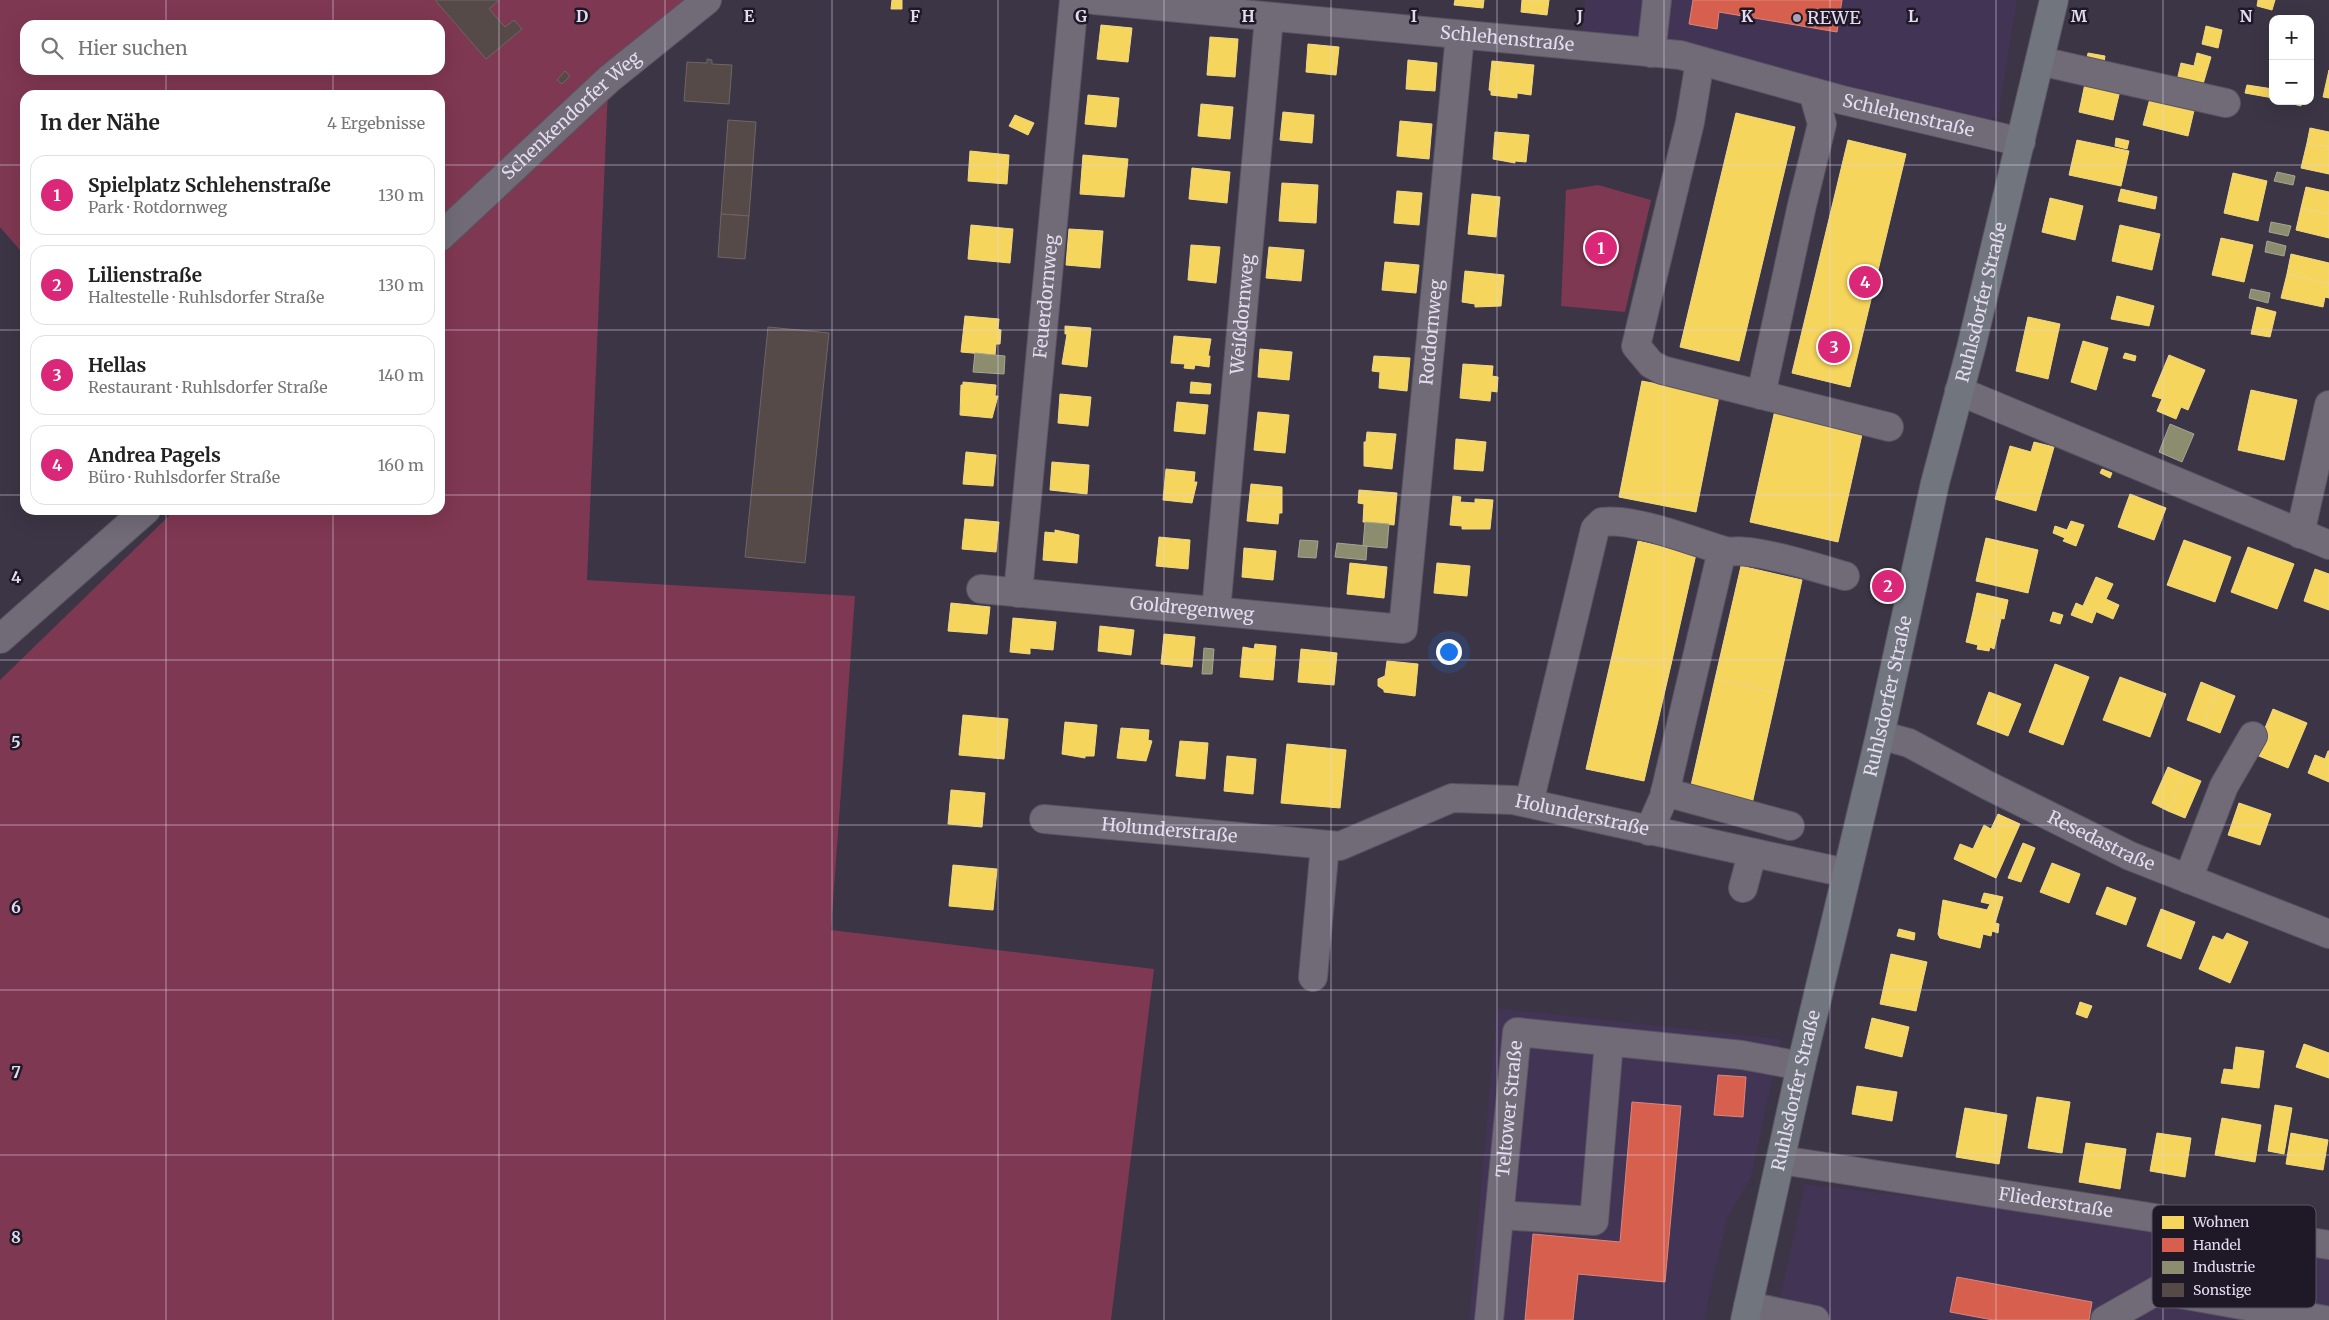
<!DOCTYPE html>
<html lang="de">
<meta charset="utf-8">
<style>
body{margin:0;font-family:Merriweather,serif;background:#f6f6f6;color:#222}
.controls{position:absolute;right:15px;top:15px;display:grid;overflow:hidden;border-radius:10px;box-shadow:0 5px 20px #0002}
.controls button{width:45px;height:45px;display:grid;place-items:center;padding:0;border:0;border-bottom:1px solid #e0e0e0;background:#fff;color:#222;font:25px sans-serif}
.you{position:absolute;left:1448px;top:651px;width:18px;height:18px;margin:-12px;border:4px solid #fff;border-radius:50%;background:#1a73e8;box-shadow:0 0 0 8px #1a73e833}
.badge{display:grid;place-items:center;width:32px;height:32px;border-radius:50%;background:#db2777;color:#fff;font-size:16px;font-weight:700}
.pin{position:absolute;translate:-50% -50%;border:2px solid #fff;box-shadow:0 1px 5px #0006}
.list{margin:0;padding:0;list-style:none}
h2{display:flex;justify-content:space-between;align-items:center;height:65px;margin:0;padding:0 20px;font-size:21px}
h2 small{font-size:16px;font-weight:400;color:#767676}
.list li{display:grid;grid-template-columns:32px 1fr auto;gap:15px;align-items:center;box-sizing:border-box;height:80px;margin:0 10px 10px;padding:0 10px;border:1px solid #e0e0e0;border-radius:15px}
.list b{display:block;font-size:19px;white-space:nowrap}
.list p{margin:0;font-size:16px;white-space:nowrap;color:#767676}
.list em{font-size:16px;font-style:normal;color:#767676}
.icon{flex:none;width:28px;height:28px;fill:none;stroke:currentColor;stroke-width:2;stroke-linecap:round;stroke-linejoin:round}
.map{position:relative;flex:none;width:2329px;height:1320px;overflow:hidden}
.search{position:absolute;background:#fff;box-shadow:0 5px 20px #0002;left:20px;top:20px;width:425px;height:55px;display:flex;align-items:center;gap:12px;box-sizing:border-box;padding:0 18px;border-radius:15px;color:#767676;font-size:19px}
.panel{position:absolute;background:#fff;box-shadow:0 5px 20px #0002;left:20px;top:90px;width:425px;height:425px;border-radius:15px}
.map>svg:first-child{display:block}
.built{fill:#423455}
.green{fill:#7f3851;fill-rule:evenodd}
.homes{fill:#f6d55c;stroke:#f0d788}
.shops{fill:#d6604d;stroke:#da857e}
.industry{fill:#8c8c6e;stroke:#a6a495}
.building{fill:#554a48;stroke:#6e6567}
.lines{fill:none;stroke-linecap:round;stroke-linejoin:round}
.minor-casing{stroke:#595362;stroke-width:30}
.major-casing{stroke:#595362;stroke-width:30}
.minor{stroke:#716b78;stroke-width:28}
.major{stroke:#70757e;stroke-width:28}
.grid{fill:none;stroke:#e3dcf0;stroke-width:1;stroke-opacity:0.55}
.poi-dot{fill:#a8a2b4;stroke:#1f1927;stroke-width:2}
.labels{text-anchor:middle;stroke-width:5;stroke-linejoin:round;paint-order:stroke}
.poi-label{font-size:18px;fill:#e3dcf0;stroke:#1f1927;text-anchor:start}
.street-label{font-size:18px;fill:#e3dcf0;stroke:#1f1927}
.key{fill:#1f1927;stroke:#5a5463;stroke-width:1}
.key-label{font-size:14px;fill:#e3dcf0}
.grid-label{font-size:16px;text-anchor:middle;font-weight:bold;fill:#e3dcf0;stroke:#1f1927;stroke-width:5;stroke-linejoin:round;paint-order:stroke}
</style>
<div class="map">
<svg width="2329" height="1320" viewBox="0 0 2329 1320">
<rect width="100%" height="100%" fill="#3b3545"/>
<g class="built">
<path d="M1585,0H2017L1998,118L1951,127L1581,46Z"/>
<path d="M1497,1008L1781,1039L1751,1177L1727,1219L1704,1320H1469Z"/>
<path d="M1805,1184L2329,1246V1320H1775Z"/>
</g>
<g class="green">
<path d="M0,0H691L440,230V95H25V256L0,227ZM25,25H440V70H25Z"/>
<path d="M608,89L587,580L855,596L831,930L1154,969L1111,1320H0V680L175,510H440V253Z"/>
<path d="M1598,185L1651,200L1625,312L1561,306L1566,190Z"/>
</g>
<g class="homes">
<path d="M892,0H902V9H891Z"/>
<path d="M1455,0H1484L1483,8L1454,5Z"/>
<path d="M1522,0H1549L1547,15L1521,12Z"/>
<path d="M2258,0H2275L2272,10L2257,6Z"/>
<path d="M1101,25L1132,28L1128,62L1097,59Z"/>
<path d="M2206,26L2222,30L2218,48L2202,44Z"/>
<path d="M1210,37L1238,39L1235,77L1207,75Z"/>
<path d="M1308,44L1339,47L1336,75L1306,72Z"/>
<path d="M2088,53L2105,56L2103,68L2086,65Z"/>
<path d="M2197,53L2211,57L2201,91L2176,85L2181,63L2194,66Z"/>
<path d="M1408,60L1437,63L1435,91L1406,89Z"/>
<path d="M1492,61L1534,65L1531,95L1517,93V98L1491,95V91L1489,90Z"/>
<path d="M2329,70V98L2323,97Z"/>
<path d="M2087,74L2122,82L2113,120L2079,112Z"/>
<path d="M2247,85L2273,89V98L2245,93Z"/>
<path d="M2152,91L2196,102L2188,136L2143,125Z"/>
<path d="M1088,95L1119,98L1116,127L1085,124Z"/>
<path d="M2282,101H2302L2301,106Z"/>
<path d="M1201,104L1233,107L1230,139L1198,136Z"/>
<path d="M1283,112L1314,115L1312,143L1280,140Z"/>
<path d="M1736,113L1795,127L1739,361L1680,347Z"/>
<path d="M1015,115L1034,123L1028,135L1009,126Z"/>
<path d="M1400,121L1432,124L1429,159L1397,156Z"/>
<path d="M2310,128L2329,132V147L2307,143Z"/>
<path d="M1495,132L1529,135L1526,162L1515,161V163L1493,159Z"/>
<path d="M2116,138L2129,141L2127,149L2115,146Z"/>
<path d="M1848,140L1906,154L1850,387L1792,373Z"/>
<path d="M2077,140L2129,151L2121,186L2069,175Z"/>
<path d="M2307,143L2329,147V174L2301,168Z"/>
<path d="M970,151L1009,155L1007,184L968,181Z"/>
<path d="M1083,155L1128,159L1124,197L1080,194Z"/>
<path d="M1192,168L1230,172L1227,203L1189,199Z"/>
<path d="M2233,173L2267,181L2258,221L2224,213Z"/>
<path d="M1282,183L1318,185L1316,223L1279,221Z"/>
<path d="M2306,187L2329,192V214L2301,208Z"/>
<path d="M2121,189L2157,197L2155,209L2118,201Z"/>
<path d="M1397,191L1422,193L1419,225L1394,223Z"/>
<path d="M1472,194L1500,197L1496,237L1468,234Z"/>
<path d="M2050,198L2083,206L2075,240L2042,232Z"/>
<path d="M2301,208L2329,214V238L2296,230Z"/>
<path d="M971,225L1013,229L1010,263L968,259Z"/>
<path d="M2120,225L2160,234L2152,270L2112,261Z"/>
<path d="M1069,229L1103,231L1100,268L1066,265Z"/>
<path d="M2221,238L2253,245L2244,282L2212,275Z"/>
<path d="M1191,245L1220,247L1216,283L1188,280Z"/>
<path d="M1269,247L1304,250L1301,281L1266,278Z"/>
<path d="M2291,254L2329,263V284L2287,274Z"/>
<path d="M1385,262L1419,265L1416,293L1382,290Z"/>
<path d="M1465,271L1504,275L1501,306L1475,307V304L1462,302Z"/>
<path d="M2287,274L2329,284V298L2325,297L2323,307L2281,298Z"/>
<path d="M2117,296L2154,306L2149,326L2111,319Z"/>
<path d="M2257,307L2276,312L2270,337L2251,334Z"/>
<path d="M965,316L999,319L998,329L1001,330L1000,344H996L995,355L961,352Z"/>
<path d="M2028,317L2060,324L2048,379L2016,371Z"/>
<path d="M1065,326L1091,328L1087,367L1062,364L1067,334H1065Z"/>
<path d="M1174,336L1211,339L1208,356H1210L1209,367L1195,365L1194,369L1184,368L1185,364L1171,363Z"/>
<path d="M2083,341L2108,348L2096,390L2071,382Z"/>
<path d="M1260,349L1292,352L1289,380L1258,377Z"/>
<path d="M2125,353L2136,356L2135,361L2123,358Z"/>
<path d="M2169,355L2205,370L2188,410L2181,407L2176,419L2157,411L2162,399L2152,396Z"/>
<path d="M1374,356L1410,358L1407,391L1379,388L1380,372L1372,371Z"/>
<path d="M1463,364L1493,366L1492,376L1498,377L1497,392L1491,391L1490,401L1460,398Z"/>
<path d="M1642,381L1719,396L1696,512L1619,497Z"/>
<path d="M963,382L996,385L995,396H998L992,418L960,415L961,385H963Z"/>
<path d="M1191,382L1211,384L1210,394L1190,393Z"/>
<path d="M2251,390L2297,400L2284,460L2238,450Z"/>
<path d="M1060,394L1091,397L1088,426L1058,423Z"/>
<path d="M1177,402L1208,405L1205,434L1174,431Z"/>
<path d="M1775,410L1863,430L1838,542L1750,522Z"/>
<path d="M1258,412L1289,415L1285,453L1254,450Z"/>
<path d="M1367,432L1396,434L1392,469L1364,466V442H1366Z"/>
<path d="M1456,439L1486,442L1483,471L1454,469Z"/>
<path d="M2034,442L2054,447L2036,511L1995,499L2010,446L2031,452Z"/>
<path d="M966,452L996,455L993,486L963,484Z"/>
<path d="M1052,462L1089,465L1087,494L1050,490Z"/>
<path d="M1166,469L1195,472L1194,482H1197L1192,503L1163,500Z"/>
<path d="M2102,469L2112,473L2110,478L2100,473Z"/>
<path d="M1251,484L1282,487V513H1279L1278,524L1247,521Z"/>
<path d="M1359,490L1397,493L1394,525L1363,522L1364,504L1358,503Z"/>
<path d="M2130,494L2166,508L2154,540L2118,527Z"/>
<path d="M1453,496L1461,497L1460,502L1475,503V499L1493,500L1490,529H1462V526L1450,525Z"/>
<path d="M965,519L999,522L996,552L962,549Z"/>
<path d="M2071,521L2084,525L2076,546L2063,541L2065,538L2053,533L2055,526L2067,530Z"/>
<path d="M1055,530L1079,535L1077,563L1043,560L1045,532L1055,533Z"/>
<path d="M1159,537L1190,540L1188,569L1156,566Z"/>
<path d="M1986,538L2038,550L2028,593L1976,581Z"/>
<path d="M2184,540L2231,557L2215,602L2167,585Z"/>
<path d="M1638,541L1696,554L1670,669L1612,656Z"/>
<path d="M2248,547L2294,564L2277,609L2231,592Z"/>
<path d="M1244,548L1276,551L1273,580L1242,577Z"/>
<path d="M1350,563L1387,567L1384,598L1347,594Z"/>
<path d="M1437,563L1470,566L1467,596L1434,593Z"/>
<path d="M1741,566L1802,580L1777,693L1715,679Z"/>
<path d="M2315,569L2329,574V610L2304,601Z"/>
<path d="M2096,577L2113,584L2106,599L2119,605L2113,619L2083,606Z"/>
<path d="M1977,593L2008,600L2004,619L1973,612Z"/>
<path d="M951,603L990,607L987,634L948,631Z"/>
<path d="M2076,603L2096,612L2092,623L2071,615Z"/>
<path d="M1973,612L2001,619L1994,649L1990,647L1989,651L1977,649L1978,645L1966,642Z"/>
<path d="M2053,612L2063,615L2060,624L2050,621Z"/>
<path d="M1013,618L1056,622L1053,650L1030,648V654L1010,652Z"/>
<path d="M1100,626L1134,630L1131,655L1098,651Z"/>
<path d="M1164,634L1195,637L1192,667L1161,664Z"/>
<path d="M1255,644L1276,646L1273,680L1240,677L1243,647L1254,649Z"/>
<path d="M1301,649L1337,653L1334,685L1298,682Z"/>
<path d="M1612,656L1670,669L1644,781L1586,769Z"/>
<path d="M1387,661L1418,664L1415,696L1384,692V690L1378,686V679L1385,676Z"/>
<path d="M2055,664L2089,677L2063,745L2029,732Z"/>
<path d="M2120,677L2166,694L2150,737L2103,720Z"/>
<path d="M1715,679L1777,693L1752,804L1690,790Z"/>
<path d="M2201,682L2218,689L2203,726L2187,720Z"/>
<path d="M2218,689L2235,696L2220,733L2203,726Z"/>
<path d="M1989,692L2021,704L2008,736L1977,724Z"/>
<path d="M2273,709L2307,723L2288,768L2254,754Z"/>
<path d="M963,715L1008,719L1004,759L959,755Z"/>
<path d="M1065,722L1097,725L1094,756H1085V758L1062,754Z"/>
<path d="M1121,728L1149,730L1148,740L1152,741L1146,761L1117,758Z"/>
<path d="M1180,741L1208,743L1205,779L1176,776Z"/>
<path d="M1287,744L1346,750L1340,808L1281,803Z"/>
<path d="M2328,751H2329V782L2308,773L2315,755L2325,759Z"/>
<path d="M1227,756L1256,759L1253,794L1224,791Z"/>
<path d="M2168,767L2184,774L2168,811L2152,803Z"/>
<path d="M2184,774L2201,781L2185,818L2168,811Z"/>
<path d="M951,790L985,793L982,827L948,824Z"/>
<path d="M2239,803L2271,814L2260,845L2228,835Z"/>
<path d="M1998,814L2020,824L1996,878L1954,859L1960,844L1973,849L1984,825L1991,829Z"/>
<path d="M2023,843L2035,848L2021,882L2008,878Z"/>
<path d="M2052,863L2080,874L2069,903L2040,892Z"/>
<path d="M953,865L997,869L993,910L949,906Z"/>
<path d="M2107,887L2136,898L2126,925L2096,914Z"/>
<path d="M1984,893L2003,897L1995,923L1999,924L1998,933L1992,931L1991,936L1983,934L1980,948L1940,938L1938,934L1943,900L1987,910L1990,904L1981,902Z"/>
<path d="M2161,909L2195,922L2181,959L2147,946Z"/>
<path d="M1899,929L1915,933L1914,940L1897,936Z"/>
<path d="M2227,933L2248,942L2230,983L2199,969L2213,936L2223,940Z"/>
<path d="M1891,954L1927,962L1916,1011L1880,1004Z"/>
<path d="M2080,1002L2092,1006L2087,1018L2076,1014Z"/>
<path d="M1872,1018L1909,1027L1902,1057L1865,1048Z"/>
<path d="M2304,1044L2329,1053V1078L2296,1067Z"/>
<path d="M2236,1047L2264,1051L2259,1088L2221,1083L2224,1069L2233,1070Z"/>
<path d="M1857,1086L1897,1092L1892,1121L1852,1114Z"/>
<path d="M2037,1097L2070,1102L2062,1153L2028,1148Z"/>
<path d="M2275,1105L2292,1108L2284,1154L2268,1151Z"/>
<path d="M1965,1108L2007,1115L1999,1164L1956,1157Z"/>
<path d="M2222,1118L2261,1125L2255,1162L2215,1155Z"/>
<path d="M2157,1133L2191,1138L2185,1177L2150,1171Z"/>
<path d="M2291,1133L2328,1140L2323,1170L2286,1164Z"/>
<path d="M2086,1143L2126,1149L2120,1189L2079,1182Z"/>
</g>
<g class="shops">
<path d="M1693,0H1842L1837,32L1719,12L1717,29L1689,24Z"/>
<path d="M1718,1075L1746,1077L1743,1117L1714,1115Z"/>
<path d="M1632,1102L1681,1106L1665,1282L1578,1274L1573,1320H1525L1533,1234L1620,1242Z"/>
<path d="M1957,1277L2092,1302L2089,1320H1993L1950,1312Z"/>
</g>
<g class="industry">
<path d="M2277,172L2295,176L2293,185L2274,181Z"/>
<path d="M2271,222L2291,226L2288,236L2269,232Z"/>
<path d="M2267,241L2286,246L2284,256L2265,252Z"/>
<path d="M2251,289L2270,293L2268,303L2249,298Z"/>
<path d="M975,353L1005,356L1004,374L973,372Z"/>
<path d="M2170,424L2194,434L2182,462L2159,452Z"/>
<path d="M1365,522L1389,524L1387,548L1363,546Z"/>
<path d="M1300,540L1318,541L1316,558L1298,557Z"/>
<path d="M1337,543L1367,546L1366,560L1335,557Z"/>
<path d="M1204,648L1214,649L1212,674H1202Z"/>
</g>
<g class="building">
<path d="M435,0H499L489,9L505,27L514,20L522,29L486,59Z"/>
<path d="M707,59L712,60V64L732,65L729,104L684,101L687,62L707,63Z"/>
<path d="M565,71L570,76L562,84L557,80Z"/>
<path d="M728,120L756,122L749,216L721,214Z"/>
<path d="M721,214L749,216L745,259L718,257Z"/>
<path d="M768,327L829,333L805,563L745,557Z"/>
</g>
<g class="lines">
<g class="minor-casing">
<g id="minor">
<path id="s1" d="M1094,0L1680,55L1842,100L2021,142"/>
<path d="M1651,53L1657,0"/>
<path d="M1700,61L1690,122L1636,346L1651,364L1662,370L1889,427"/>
<path d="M2040,61L2226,103"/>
<path id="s2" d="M440,237L609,79L707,0"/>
<path d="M1959,391L2329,545"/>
<path d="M1761,395L1802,205L1822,124L1813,92"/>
<path d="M2300,534L2329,405"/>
<path id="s3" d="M981,589L1403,629L1460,35"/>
<path id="s4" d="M1018,593L1074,0"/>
<path id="s5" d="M1216,611L1269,18"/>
<path d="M0,639L146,510"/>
<path id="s6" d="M1880,735L1909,743L1987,785L2130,856L2329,934"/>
<path d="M1665,792L1790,826"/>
<path d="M1529,803L1595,529L1602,522C1636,518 1691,541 1725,551"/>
<path id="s7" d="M1044,819L1340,846L1452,798L1513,800L1846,873"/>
<path d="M1649,831L1664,797L1721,555C1736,541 1823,570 1845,576"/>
<path d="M2188,879L2224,786L2253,736"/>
<path d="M1743,888L1752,854"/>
<path d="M1313,977L1325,845"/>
<path id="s8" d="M1781,1160L2329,1245"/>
<path d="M1500,1215L1594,1221L1609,1042"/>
<path d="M1748,1306L1815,1320"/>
<path id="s9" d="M1489,1320L1517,1032L1742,1055L1801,1066"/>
<path d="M2105,1320L2158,1290L2325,1320"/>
</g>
</g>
<g class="major-casing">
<g id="major">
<path id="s10" d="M1745,1320L1801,1066L1880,735L1935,483L1971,348L2054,0"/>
</g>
</g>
<use href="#minor" class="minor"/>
<use href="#major" class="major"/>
</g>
<path class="grid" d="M166,0V25M333,0V25M499,0V1320M665,0V1320M832,0V1320M998,0V1320M1164,0V1320M1331,0V1320M1497,0V1320M1664,0V1320M1830,0V1320M1996,0V1320M2163,0V1320M166,70V95M333,70V95M0,165H25M440,165H2329M0,330H25M440,330H2329M0,495H25M440,495H2329M166,510V1320M333,510V1320M0,660H2329M0,825H2329M0,990H2329M0,1155H2329"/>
<circle class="poi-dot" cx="1797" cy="18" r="5"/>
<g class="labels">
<g class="poi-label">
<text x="1807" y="24">REWE</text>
</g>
<g class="street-label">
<text dy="6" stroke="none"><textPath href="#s1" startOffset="415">Schlehenstraße</textPath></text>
<text dy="6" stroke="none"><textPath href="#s1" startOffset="825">Schlehenstraße</textPath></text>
<text dy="6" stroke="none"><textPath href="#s2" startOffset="179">Schenkendorfer Weg</textPath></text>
<text dy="6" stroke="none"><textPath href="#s4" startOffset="298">Feuerdornweg</textPath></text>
<text dy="6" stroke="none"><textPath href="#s10" startOffset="1045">Ruhlsdorfer Straße</textPath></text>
<text dy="6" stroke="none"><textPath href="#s5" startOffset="298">Weißdornweg</textPath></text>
<text dy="6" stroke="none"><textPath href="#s3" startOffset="722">Rotdornweg</textPath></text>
<text dy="6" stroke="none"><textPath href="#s3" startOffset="212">Goldregenweg</textPath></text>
<text dy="6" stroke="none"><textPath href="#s10" startOffset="640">Ruhlsdorfer Straße</textPath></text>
<text dy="6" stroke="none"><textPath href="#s7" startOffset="551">Holunderstraße</textPath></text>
<text dy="6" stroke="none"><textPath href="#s7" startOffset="126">Holunderstraße</textPath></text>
<text dy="6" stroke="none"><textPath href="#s6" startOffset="246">Resedastraße</textPath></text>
<text dy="6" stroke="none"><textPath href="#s10" startOffset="235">Ruhlsdorfer Straße</textPath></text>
<text dy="6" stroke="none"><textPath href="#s9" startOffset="212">Teltower Straße</textPath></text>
<text dy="6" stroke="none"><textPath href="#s8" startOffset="278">Fliederstraße</textPath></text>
</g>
</g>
<rect x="2152" y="1205" width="164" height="103" rx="8" class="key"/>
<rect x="2162" y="1216" width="22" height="13" fill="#f6d55c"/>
<rect x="2162" y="1238" width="22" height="14" fill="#d6604d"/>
<rect x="2162" y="1261" width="22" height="13" fill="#8c8c6e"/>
<rect x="2162" y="1283" width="22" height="14" fill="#554a48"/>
<g class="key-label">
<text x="2193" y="1227">Wohnen</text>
<text x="2193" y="1250">Handel</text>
<text x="2193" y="1272">Industrie</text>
<text x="2193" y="1295">Sonstige</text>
</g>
<g class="grid-label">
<text x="582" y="22">D</text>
<text x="749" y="22">E</text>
<text x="915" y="22">F</text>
<text x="1081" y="22">G</text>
<text x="1248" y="22">H</text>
<text x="1414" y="22">I</text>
<text x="1580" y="22">J</text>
<text x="1747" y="22">K</text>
<text x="1913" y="22">L</text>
<text x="2079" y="22">M</text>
<text x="2246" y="22">N</text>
<text x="16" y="583">4</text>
<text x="16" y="748">5</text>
<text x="16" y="913">6</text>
<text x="16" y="1078">7</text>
<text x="16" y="1243">8</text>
</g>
</svg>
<div class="controls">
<button>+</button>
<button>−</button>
</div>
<div class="you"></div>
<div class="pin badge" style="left:1601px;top:248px">1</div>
<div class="pin badge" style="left:1888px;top:586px">2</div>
<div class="pin badge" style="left:1834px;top:347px">3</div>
<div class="pin badge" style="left:1865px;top:282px">4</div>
<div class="search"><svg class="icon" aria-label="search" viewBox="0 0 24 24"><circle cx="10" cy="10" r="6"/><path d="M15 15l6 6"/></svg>Hier suchen</div>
<section class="panel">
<h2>In der Nähe<small>4 Ergebnisse</small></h2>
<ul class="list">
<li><span class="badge">1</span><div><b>Spielplatz Schlehenstraße</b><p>Park · Rotdornweg</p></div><em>130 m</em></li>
<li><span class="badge">2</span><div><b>Lilienstraße</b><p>Haltestelle · Ruhlsdorfer Straße</p></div><em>130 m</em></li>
<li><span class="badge">3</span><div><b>Hellas</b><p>Restaurant · Ruhlsdorfer Straße</p></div><em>140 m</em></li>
<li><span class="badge">4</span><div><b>Andrea Pagels</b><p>Büro · Ruhlsdorfer Straße</p></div><em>160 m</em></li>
</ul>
</section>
</div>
